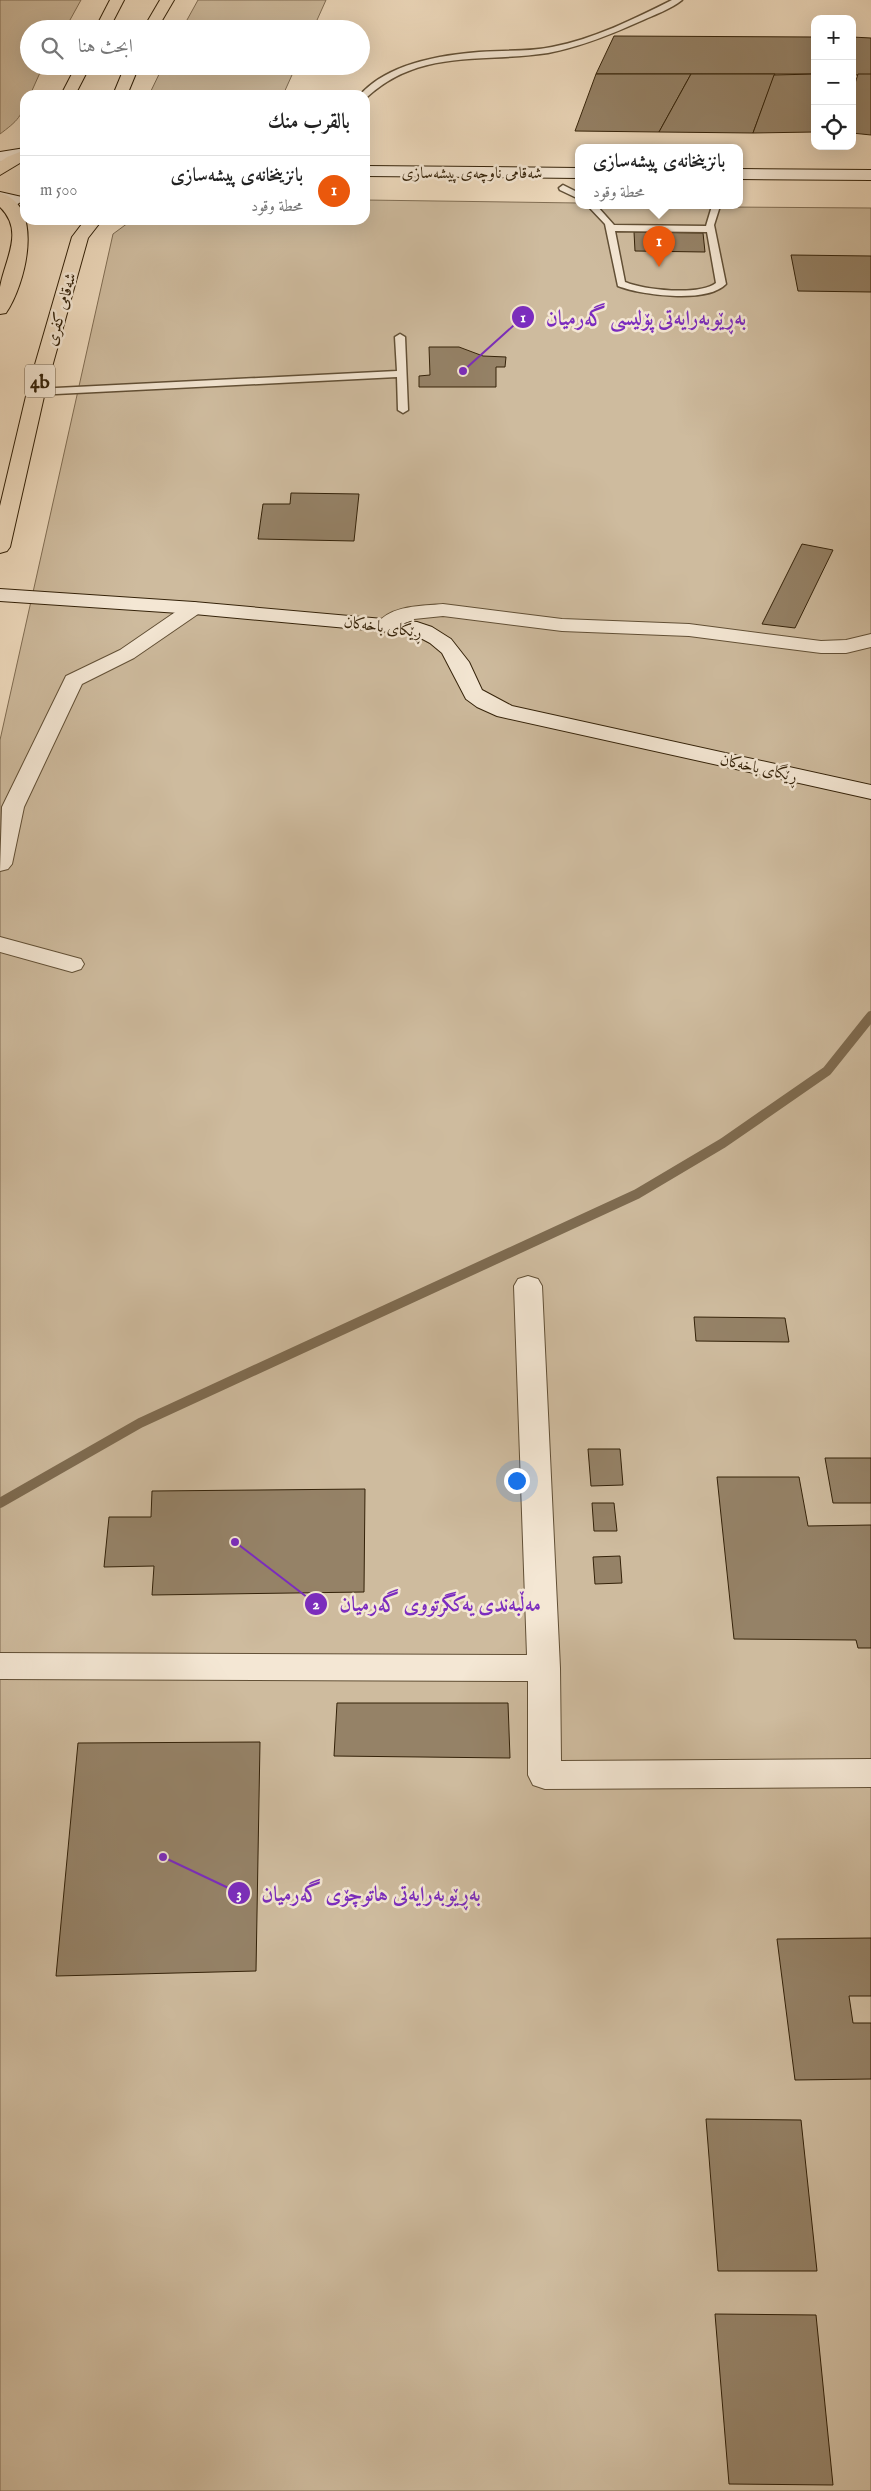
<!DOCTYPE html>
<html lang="ar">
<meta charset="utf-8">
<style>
body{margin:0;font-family:"IM FELL English",Amiri,serif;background:#f2f2f2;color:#222;direction:rtl}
.controls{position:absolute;right:15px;top:15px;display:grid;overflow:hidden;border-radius:10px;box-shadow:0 5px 20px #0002}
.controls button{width:45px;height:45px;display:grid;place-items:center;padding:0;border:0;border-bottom:1px solid #e0e0e0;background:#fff;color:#222;font:25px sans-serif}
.you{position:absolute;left:516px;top:1480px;width:18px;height:18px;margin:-12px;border:4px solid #fff;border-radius:50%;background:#1a73e8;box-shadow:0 0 0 8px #1a73e833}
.badge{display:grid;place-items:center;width:32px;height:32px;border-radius:50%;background:#ea580c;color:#fff;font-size:16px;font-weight:700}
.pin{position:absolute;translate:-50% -41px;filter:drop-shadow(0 1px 2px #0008)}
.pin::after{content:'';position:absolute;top:26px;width:18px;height:15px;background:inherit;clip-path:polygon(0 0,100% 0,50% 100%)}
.popup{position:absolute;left:575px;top:144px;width:168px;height:65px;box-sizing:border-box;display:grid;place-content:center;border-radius:10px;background:#fff;filter:drop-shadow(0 1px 4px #0005);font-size:16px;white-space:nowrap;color:#767676}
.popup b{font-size:19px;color:#222}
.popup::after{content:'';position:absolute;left:50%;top:100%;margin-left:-10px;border:10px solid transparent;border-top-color:#fff}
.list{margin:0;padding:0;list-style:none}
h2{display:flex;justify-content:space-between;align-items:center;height:65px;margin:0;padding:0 20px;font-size:21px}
h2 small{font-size:16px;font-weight:400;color:#767676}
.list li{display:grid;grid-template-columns:32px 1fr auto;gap:15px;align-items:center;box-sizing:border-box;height:70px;padding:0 20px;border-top:1px solid #e0e0e0}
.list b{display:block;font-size:19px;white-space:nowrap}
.list p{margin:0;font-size:16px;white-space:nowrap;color:#767676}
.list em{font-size:16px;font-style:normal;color:#767676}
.icon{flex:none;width:28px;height:28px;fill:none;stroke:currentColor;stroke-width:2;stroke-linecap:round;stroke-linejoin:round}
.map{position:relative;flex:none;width:871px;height:2491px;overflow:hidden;direction:ltr}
.search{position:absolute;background:#fff;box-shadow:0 5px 20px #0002;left:20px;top:20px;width:350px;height:55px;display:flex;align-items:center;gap:12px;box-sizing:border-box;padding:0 18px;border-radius:28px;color:#767676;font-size:19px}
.panel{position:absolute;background:#fff;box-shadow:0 5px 20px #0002;left:20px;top:90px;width:350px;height:135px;border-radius:15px;direction:rtl}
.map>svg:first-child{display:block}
.green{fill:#cebb9e;stroke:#816e54}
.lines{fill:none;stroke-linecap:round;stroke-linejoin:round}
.stream{stroke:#7e6b50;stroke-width:10}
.building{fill:#958267;stroke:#342209}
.lane-casing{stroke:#625036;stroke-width:3}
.street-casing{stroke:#625036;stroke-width:2}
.secondary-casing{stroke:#342209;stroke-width:2}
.highway-casing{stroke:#342209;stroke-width:2}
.lane{fill:#f4e7d4;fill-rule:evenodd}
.street{fill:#f4e7d4;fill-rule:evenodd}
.secondary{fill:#f4e7d4;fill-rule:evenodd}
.highway{fill:#eedabd;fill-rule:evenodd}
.labels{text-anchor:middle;stroke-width:5;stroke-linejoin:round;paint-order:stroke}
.far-street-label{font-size:16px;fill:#342209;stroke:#f4e7d4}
.shield{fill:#f4e7d4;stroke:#6e5d46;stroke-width:1}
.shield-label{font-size:19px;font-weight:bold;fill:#342209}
.leader{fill:none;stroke:#7b2cbf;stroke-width:2}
.callout-dot{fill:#7b2cbf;stroke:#f4e7d4;stroke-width:2}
.mark-label{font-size:15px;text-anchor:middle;font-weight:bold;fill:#fff}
.callout-label{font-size:21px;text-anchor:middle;font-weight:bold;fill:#7b2cbf;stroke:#f4e7d4;stroke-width:5;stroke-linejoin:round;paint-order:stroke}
</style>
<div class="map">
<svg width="871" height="2491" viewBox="0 0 871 2491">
<rect width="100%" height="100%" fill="#eedabd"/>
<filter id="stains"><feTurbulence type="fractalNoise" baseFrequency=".004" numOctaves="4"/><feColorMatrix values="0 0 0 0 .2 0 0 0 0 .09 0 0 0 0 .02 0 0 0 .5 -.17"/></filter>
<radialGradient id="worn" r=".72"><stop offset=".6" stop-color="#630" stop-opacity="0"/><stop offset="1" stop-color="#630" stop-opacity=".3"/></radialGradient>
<g class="green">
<path d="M0,0H81L65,29H29V66H43L30,95H25C25,115 16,122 0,134Z"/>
<path d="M198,0H326L313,29H182Z"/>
<path d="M163,66H296L283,95H149Z"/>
<path d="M365,200L579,203V206L871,208V2491H0V740L113,234L132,220H365Z"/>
</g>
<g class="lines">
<path class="stream" d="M0,1503L140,1423L637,1194L723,1143L827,1071L871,1016"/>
</g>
<g class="building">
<path d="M614,36L815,37V74H596Z"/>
<path d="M852,37L871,38V75H852Z"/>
<path d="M596,74H691L659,132L575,131Z"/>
<path d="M691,74H775L753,133L659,132Z"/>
<path d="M815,74V132L753,133L774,75Z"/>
<path d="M858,74H871V135L852,133V93Z"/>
<path d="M634,232L703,233L705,252L635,251Z"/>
<path d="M791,255L871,256V292L798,291Z"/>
<path d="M429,347H459L483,356L506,357L505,367H496V387H419V376L430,375Z"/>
<path d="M291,493L359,494L354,541L258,539L263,504H290Z"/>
<path d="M802,544L833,550L795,628L762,624Z"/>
<path d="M694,1317L785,1318L789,1342L696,1341Z"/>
<path d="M588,1449H620L623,1485L591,1486Z"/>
<path d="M825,1458H871V1503H833Z"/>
<path d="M717,1477H799L808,1526L871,1525V1648H858L856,1640L734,1639Z"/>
<path d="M365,1489L364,1592L152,1595L154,1566L104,1567L109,1517H151L152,1491Z"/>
<path d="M592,1503H614L617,1531H594Z"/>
<path d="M620,1556L622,1583L595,1584L593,1557Z"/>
<path d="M337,1703H508L510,1758L334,1756Z"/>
<path d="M260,1742L256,1971L56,1976L78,1743Z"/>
<path d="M871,1938V1996H849L853,2023H871V2079L795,2080L777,1939Z"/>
<path d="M706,2119L801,2120L817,2271H718Z"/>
<path d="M715,2314L816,2315L833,2485L729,2484Z"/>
</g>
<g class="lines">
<g class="lane-casing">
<g id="lane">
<path d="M672,0H682C671,9 654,15 641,21C612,34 580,47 548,53C484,63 420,48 367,97L360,95C387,64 440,55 479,52C504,50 528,52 552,47C594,39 634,19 672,0Z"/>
<path d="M563,185L579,193V199L560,190L559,188Z"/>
<path d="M588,206H597L614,225L706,226L712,206H720L714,225L726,284C707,304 641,295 618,286L605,224ZM615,231L707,232L716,283C699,296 644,290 625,282Z"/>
<path d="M400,334L405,337L408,410L403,413L398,410L397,377L36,395L31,392L36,389L397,371L395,337Z"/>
</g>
</g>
<g class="street-casing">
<g id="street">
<path d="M194,602L201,604L204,608L201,612L134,658L82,684L24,807L12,864L8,869L0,871L2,807L66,676L120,650L187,604Z"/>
<path d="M443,604L562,619L689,624L821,641L846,640L871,634V647L846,653H821L689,636L562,631L443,616L414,619L387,630L380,628L377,624C390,605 423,606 443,604Z"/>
<path d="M0,937L81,959L84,964L81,969L72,972L0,952Z"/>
<path d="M528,1276L538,1279L542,1286L560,1668L561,1761L871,1759V1787L545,1789L533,1785L528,1775V1681L0,1679V1653L527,1655L514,1286L518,1279Z"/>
</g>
</g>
<g class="secondary-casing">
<g id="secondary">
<path d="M25,148V158L0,162V152Z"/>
<path d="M365,166L579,168V178L365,176Z"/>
<path d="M739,169L871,170V180L739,179Z"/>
<path d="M0,192L22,197L24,200L16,205L0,202Z"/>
<path d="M0,589L194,602L417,622L432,627L451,639L469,662L482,690L512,706L871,785V799L497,716L477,707L466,699L442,653L430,643L413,634L194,614L0,601Z"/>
</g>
</g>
<g class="highway-casing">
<g id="highway">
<path d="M110,0H124L109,29H95Z"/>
<path d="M160,0H174L157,29H143Z"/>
<path d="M76,66H90L75,95H61Z"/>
<path d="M125,66H139L127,95H113Z"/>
<path d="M25,150V160L0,175V162L7,157Z"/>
<path d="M0,193C46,205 25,286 6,313L0,314C0,305 0,295 0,287C5,259 25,231 0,207Z"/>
<path d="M85,220H102L88,238L45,392L10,547L7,551L0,553V506L27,392L72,237Z"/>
</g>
</g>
<use href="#lane" class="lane"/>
<use href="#street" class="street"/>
<use href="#secondary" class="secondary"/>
<use href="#highway" class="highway"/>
</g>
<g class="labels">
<g class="far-street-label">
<text x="472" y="178">شەقامی ناوچەی پیشەسازی</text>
<text transform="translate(60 309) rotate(-74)" y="6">شەقامی کفری</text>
<text transform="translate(383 626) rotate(8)" y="6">ڕێگای باخەکان</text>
<text transform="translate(759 767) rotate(13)" y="6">ڕێگای باخەکان</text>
</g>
<rect class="shield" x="25" y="364.5" width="30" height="33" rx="4"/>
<g class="shield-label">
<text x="40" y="388">4b</text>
</g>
</g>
<path class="leader" d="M463 371L523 317M235 1542L316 1604M163 1857L239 1893"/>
<g class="callout-dot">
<circle cx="463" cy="371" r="5"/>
<circle cx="235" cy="1542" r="5"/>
<circle cx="163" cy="1857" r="5"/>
<circle cx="523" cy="317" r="12"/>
<circle cx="316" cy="1604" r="12"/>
<circle cx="239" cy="1893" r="12"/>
</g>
<g class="mark-label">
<text x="523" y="322">1</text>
<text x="316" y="1609">2</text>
<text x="239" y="1899">3</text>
</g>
<g class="callout-label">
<text x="646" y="325">بەڕێوبەرایەتی پۆلیسی گەرمیان</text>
<text x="440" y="1611">مەڵبەندی یەکگرتووی گەرمیان</text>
<text x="371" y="1901">بەڕێوبەرایەتی هاتوچۆی گەرمیان</text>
</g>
<rect width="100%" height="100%" filter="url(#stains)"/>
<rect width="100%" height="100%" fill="url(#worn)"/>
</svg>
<div class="controls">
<button>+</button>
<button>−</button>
<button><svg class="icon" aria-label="locate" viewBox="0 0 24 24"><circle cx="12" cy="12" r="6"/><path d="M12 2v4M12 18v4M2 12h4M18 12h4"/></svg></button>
</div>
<div class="you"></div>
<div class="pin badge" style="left:659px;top:267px">1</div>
<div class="popup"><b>بانزینخانەی پیشەسازی</b>محطة وقود</div>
<div class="search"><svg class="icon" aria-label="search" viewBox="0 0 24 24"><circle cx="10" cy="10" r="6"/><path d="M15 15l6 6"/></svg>ابحث هنا</div>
<section class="panel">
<h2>بالقرب منك<small></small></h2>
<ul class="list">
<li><span class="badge">1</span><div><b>بانزینخانەی پیشەسازی</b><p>محطة وقود</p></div><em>500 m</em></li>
</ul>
</section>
</div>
